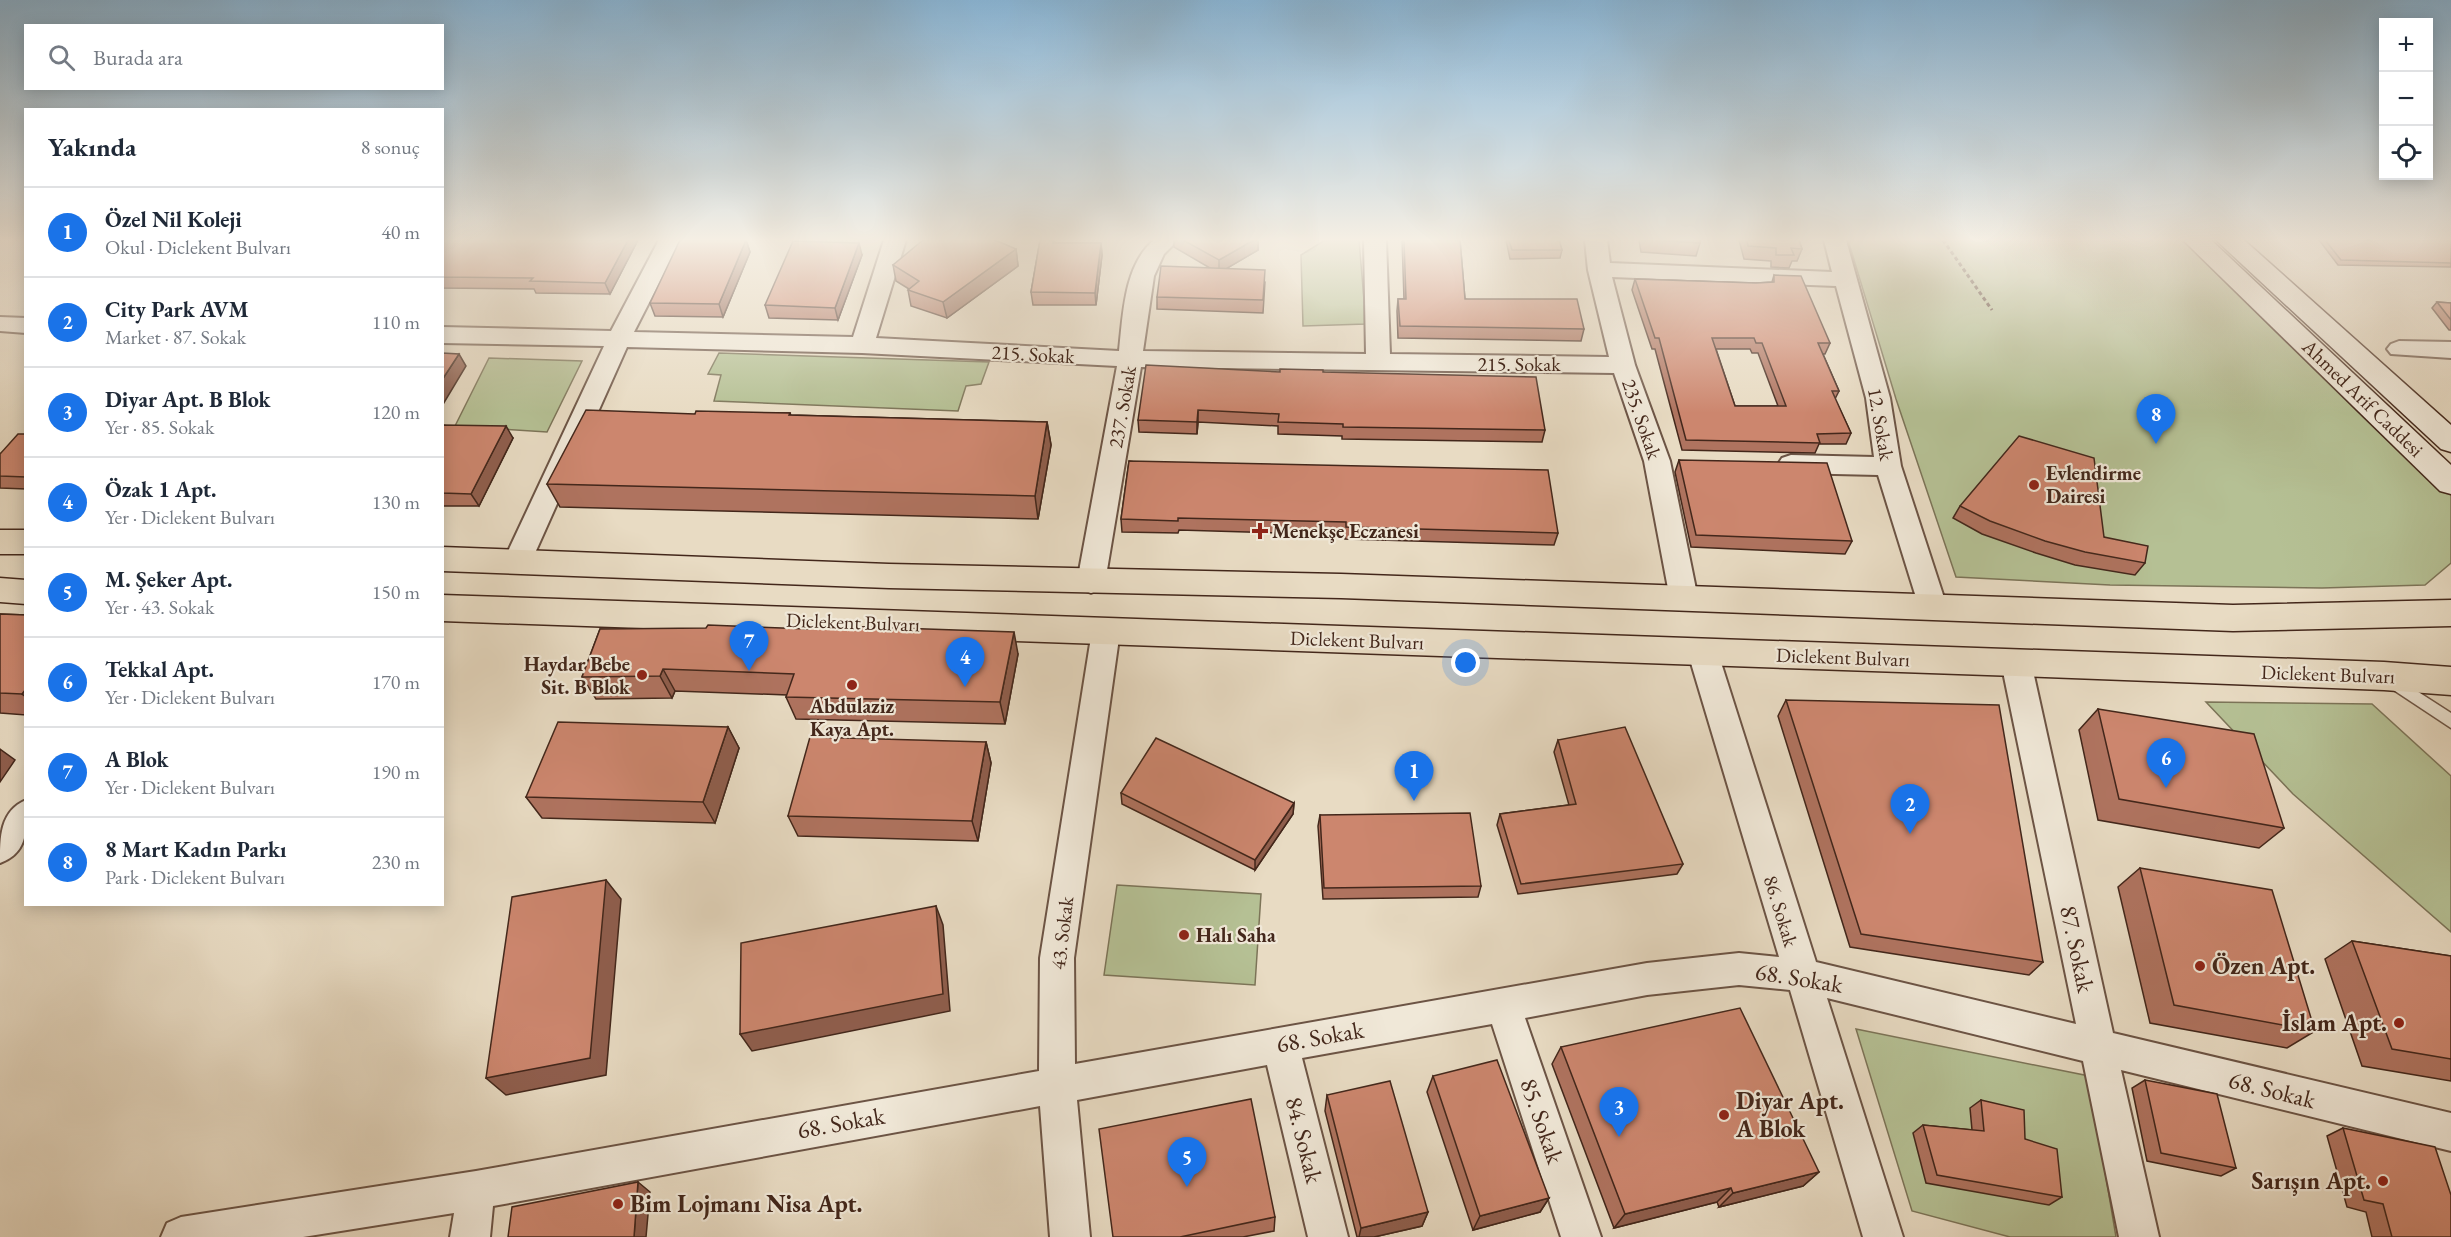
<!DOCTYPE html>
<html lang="tr">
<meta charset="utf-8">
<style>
body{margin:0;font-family:"EB Garamond",serif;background:#f6f6f7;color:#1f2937}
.controls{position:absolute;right:18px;top:18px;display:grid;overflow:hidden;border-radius:0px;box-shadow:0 3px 15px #0003}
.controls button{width:54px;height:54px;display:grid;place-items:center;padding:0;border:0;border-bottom:2px solid #e0e1e3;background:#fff;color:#1f2937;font:30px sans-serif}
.you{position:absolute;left:1466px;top:663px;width:21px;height:21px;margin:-15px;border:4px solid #fff;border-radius:50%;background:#1a73e8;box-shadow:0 0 0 9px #1a73e833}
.badge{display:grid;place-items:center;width:39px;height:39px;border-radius:50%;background:#1a73e8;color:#fff;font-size:20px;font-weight:700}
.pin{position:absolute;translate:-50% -50px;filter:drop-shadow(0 2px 3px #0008)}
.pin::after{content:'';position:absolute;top:32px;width:21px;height:18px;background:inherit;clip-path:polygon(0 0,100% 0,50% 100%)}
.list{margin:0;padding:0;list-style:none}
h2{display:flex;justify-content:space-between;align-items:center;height:78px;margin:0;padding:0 24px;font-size:26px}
h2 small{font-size:20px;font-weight:400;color:#747a83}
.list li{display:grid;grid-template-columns:39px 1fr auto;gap:18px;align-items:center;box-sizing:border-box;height:90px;padding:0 24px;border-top:2px solid #e0e1e3}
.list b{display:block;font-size:22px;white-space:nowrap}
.list p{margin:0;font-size:20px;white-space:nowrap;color:#747a83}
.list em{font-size:20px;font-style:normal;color:#747a83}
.icon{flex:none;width:33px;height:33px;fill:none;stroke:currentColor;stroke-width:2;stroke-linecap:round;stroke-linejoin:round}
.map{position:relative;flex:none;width:2451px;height:1237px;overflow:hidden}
.search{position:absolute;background:#fff;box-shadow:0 3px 15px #0003;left:24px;top:24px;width:420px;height:66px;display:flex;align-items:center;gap:15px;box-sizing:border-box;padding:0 21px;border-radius:0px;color:#747a83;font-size:22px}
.panel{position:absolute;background:#fff;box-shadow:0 3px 15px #0003;left:24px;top:108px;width:420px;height:798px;border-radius:0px}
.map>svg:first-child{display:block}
.green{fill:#b5c094;stroke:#7c7458;stroke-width:1.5}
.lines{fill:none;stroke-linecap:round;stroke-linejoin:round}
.lane-casing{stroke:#6c5445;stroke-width:3}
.street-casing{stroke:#6c5445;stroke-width:4}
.secondary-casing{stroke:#43271b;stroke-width:3}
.primary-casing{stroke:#43271b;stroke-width:3}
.path{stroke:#43271b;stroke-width:3;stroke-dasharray:4 3;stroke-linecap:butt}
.lane{fill:#f0e8d8;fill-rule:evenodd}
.street{fill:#f0e8d8;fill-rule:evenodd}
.secondary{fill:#f0e8d8;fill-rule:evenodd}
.primary{fill:#e8dbc3;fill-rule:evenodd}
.wall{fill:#af735f;stroke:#43271b;stroke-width:1.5;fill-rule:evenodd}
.shaded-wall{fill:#8f5e4d;stroke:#43271b;stroke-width:1.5}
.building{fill:#cc866e;stroke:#43271b;stroke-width:1.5;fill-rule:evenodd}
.poi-dot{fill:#8f2418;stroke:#f0e8d8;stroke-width:2}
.labels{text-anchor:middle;stroke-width:4.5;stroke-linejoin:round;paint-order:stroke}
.street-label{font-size:20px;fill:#43271b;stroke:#f0e8d8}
.poi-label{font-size:20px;font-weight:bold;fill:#43271b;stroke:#f0e8d8;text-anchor:start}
.near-street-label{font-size:24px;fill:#43271b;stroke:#f0e8d8}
.near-poi-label{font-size:24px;font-weight:bold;fill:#43271b;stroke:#f0e8d8;text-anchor:start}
</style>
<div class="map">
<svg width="2451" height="1237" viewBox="0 0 2451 1237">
<rect width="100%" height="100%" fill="#e8dbc3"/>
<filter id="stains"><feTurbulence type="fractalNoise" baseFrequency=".00333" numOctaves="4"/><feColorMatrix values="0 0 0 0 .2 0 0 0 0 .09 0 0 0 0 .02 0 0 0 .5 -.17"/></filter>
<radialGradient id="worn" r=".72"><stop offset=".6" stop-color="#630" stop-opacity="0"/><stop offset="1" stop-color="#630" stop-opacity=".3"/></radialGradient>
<g class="green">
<path d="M1325,240H1359L1366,324L1303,326L1301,255Z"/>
<path d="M1848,240H2190L2446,488L2451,495V563L2425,585L2322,588L2110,585L1956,577L1896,399Z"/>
<path d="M719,353L989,362L981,384L966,386L958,411L714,401L721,375L708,374Z"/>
<path d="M489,358L582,361L547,432L455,426Z"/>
<path d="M2206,702L2372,704L2451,776V932L2293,794Z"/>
<path d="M1117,885L1261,894L1255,985L1104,975Z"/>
<path d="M1856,1029L2089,1076L2116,1237H2010L1912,1211Z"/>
</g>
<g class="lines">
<g class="lane-casing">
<path id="lane" d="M2392,675L2451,713V728L2386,685L2384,681L2386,677Z"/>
</g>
<g class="street-casing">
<g id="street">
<path d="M659,240H681L634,332L853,337L884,240H906L876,338L1119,351C1123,315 1124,265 1154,240H1178L1164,254L1154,276L1143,351L1366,354L1364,240H1386L1390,354L1609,357L1588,270L1585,240H1607L1610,263L1832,272L1824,240H1846L1890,398L1901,466L1947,607L1943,615L1933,618L1923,615L1919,607L1878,475L1791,473L1782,470L1778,464L1782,458L1791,455L1874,457L1866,398L1836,286L1612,277L1635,365L1670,461L1698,599L1694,607L1684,610L1674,607L1670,599L1644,461L1614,373L1141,367L1105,582L1101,589L1091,593L1081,589L1077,582L1117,366L862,353L627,347L531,562L527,569L517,572L507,569L503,562L604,346L442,343V327L611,331Z"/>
<path d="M0,317L26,318V333L0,331Z"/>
<path d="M2399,341L2451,342V358L2391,354L2387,349L2391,344Z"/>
<path d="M1106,620L1116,623L1120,631L1074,958L1075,1064L1647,963L1739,953L1779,957L1688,653L1693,645L1703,641L1713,645L1718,653L1816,962L2076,1024L2001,662L2006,654L2016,650L2026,654L2031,662L2113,1033L2451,1113V1151L2121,1070L2159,1237H2119L2083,1061L1827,998L1903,1237H1863L1790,990L1739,985L1647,995L1525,1018L1601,1237H1561L1492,1024L1302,1058L1348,1237H1308L1267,1065L1077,1100L1090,1237H1050L1040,1106L493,1206L490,1237H450L454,1213L303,1237H161L167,1223L181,1217L476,1171L1039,1071L1040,958L1092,631L1096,623Z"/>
<path d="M26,800C26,827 30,852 0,863C0,837 0,811 26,800Z"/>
</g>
</g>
<g class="secondary-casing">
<g id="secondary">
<path d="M2183,240H2211L2451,465V494L2440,491Z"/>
<path d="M2216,240H2244L2451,425V452L2441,449Z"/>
</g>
</g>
<g class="primary-casing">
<g id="primary">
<rect x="0" y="530" width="26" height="24"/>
<path d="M442,547L889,564L1341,574L2233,605L2451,600V626L2233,631L1341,598L889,588L442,571Z"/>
<path d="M0,578L26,580V604L0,602Z"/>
<path d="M442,595L2384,662L2451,667V695L2384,690L2016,676L442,621Z"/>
</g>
</g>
<path class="path" d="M1943,240L1992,310"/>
<use href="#lane" class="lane"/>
<use href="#street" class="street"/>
<use href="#secondary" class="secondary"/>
<use href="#primary" class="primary"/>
</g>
<g class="wall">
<path d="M444,240H638L610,294L536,293L534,289L442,288V243Z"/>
<path d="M746,240L750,252L723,317L655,316L650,303Z"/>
<path d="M1040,240H1054L1055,243H1101L1102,255L1096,305H1033L1031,292Z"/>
<path d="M1174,240H1258V250L1227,268L1265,282L1263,313L1157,309V297L1210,268L1174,247Z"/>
<path d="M1402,240H1460L1465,299L1584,329L1581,341L1398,338L1397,311L1398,299H1404Z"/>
<path d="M1506,240H1559L1562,250L1560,258L1510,259Z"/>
<path d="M1639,240H1700V243L1696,256L1641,252Z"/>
<path d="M1739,240H1799L1802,249L1797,261H1792L1789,268L1771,267V261L1744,259Z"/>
<path d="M2319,240H2451V267L2338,265Z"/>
<path d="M1016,249L1018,266L947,318L911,306L908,290L909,289L896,281L893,265Z"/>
<path d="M862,255L838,320L769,318L765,305Z"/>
<path d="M1774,275L1830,343L1825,354H1823L1839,391L1835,399L1851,433L1846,444H1819L1815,453L1682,450L1655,349H1652L1632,290L1635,279L1756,283L1772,282ZM1716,349H1750L1752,353H1758L1778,406H1735Z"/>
<path d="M2437,302L2451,303V330H2449L2432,308Z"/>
<path d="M1280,372H1323L1545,430L1542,442L1342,439V436L1278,434V426L1198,422L1197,434L1139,432L1138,420Z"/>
<path d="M790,413L791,415L1047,422L1051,445L1038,519L560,507L547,484L695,414Z"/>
<path d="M442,425L513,438L479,506H442Z"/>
<path d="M26,434V489L0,488V454Z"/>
<path d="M1679,460L1852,541L1845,554L1691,547L1675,472Z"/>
<path d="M1129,461L1558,533L1554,545L1345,539V535L1179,530L1178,533L1122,532L1121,519Z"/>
<path d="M1960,506L2104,537L2145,563L2135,575L2075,565L2036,553L1982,534L1953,518Z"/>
<path d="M0,614L26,615V715L0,713Z"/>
<path d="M600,629L1018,654L1005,724L796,719L786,697L787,695L675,691L672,698L596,699L582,677Z"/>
<path d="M1786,700L2043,962L2029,975L1850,947L1778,716Z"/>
<path d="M2098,709L2284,828L2259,848L2098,820L2079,730Z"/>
<path d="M728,727L739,748L715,823L542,818L526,797Z"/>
<path d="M1558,740L1683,864L1677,874L1518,894L1497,825L1500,814L1569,805L1554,752Z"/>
<path d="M986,742L991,763L978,841L798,836L788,816Z"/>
<path d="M1121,793L1294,803L1293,814L1255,870L1122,804Z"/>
<path d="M1320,815L1481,886L1478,897L1323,899L1318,826Z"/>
<path d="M2140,868L2315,1031L2287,1048L2150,1023L2118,887Z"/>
<path d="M2352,941L2451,956V1081L2362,1066L2325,959Z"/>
<path d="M1561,1047L1819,1172L1803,1186L1719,1207L1717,1202L1614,1228L1552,1064Z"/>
<path d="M1433,1076L1549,1198L1540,1212L1473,1230L1427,1092Z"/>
<path d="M2145,1080L2236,1168L2221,1176L2147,1161L2132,1088Z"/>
<path d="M1327,1095L1428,1212L1422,1226L1374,1237H1357L1325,1111Z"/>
<path d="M1981,1100L2025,1139L2062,1197L2049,1205L1926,1183L1913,1133L1923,1125L1972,1130L1970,1108Z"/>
<path d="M2343,1128L2451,1237H2372L2366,1212L2347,1207L2327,1136Z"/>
<path d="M1275,1217L1274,1231L1243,1237H1113Z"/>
</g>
<g class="shaded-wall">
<path d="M628,240H638L610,294L605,283Z"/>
<path d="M746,240L750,252L723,317L719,304Z"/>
<path d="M1254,240H1258V250L1219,273V260Z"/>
<path d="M859,243L862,255L838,320L835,308Z"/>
<path d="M1101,243L1102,255L1096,305L1095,293Z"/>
<path d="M1016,249L1018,266L947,318L943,302Z"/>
<path d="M459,354L466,366L442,406V380Z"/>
<path d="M1198,410V422L1197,434V422Z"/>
<path d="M1047,422L1051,445L1038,519L1035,496Z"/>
<path d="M506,426L513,438L479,506L471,494Z"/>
<path d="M1014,632L1018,654L1005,724L1000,702Z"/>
<path d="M663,669L675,691L672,698L660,676Z"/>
<path d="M26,689V697L22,694Z"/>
<path d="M728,727L739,748L715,823L703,802Z"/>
<path d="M986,742L991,763L978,841L972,821Z"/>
<path d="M0,749L15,760L0,782Z"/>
<path d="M1294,803L1293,814L1255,870V860Z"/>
<path d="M606,880L621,899L606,1075L506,1095L486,1078Z"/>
<path d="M936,906L943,925L950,1011L752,1051L740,1034Z"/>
<path d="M1819,1172L1803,1186L1719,1207L1733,1193Z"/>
<path d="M638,1182L650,1192L646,1237H634Z"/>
<path d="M1731,1188L1717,1202L1614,1228L1625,1214Z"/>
<path d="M1549,1198L1540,1212L1473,1230L1480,1216Z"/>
<path d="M1428,1212L1422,1226L1374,1237H1359L1361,1228Z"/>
</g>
<g class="building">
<path d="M444,240H628L605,283L530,281L533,278L442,277V243Z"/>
<path d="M680,240H746L719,304L650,303Z"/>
<path d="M923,240H995L1016,249L943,302L908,290L919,281L893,265Z"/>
<path d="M1040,240H1053V243H1101L1095,293L1031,292Z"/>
<path d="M1183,240H1254L1219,260Z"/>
<path d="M1404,240H1460L1465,299H1577L1584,329L1400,326L1398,299H1406Z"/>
<path d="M1509,240H1559L1562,250H1512Z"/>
<path d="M1647,240H1700V243Z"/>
<path d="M1747,240H1799L1802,249L1791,248L1794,255H1776V248L1748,246Z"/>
<path d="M2325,240H2451V263L2341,260Z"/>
<path d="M793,241L859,243L835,308L765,305Z"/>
<path d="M1161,266L1265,270L1263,300L1157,297Z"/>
<path d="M1774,275L1801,276L1830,343H1818L1839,391H1832L1851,433L1817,434L1820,443L1686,440L1659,338H1655L1635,279L1756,283L1774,282ZM1712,338H1754L1756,343H1762L1786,406H1735Z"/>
<path d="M2437,302L2451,303V320Z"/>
<path d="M442,353L459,354L442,380Z"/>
<path d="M1146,365L1280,372V369L1323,370V372L1536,377L1545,430L1343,427V424L1278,422L1279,414L1198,410L1197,422L1138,420Z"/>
<path d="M586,410L695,414L696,411L790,413L789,415L1047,422L1035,496L547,484Z"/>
<path d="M442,425L506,426L471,494L442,493Z"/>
<path d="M18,434H26V477L0,476V454Z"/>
<path d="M2019,436L2094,458L2104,537L2148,546L2145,563L2085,552L2045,541L1990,521L1960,506Z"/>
<path d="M1679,460L1827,463L1852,541L1696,535Z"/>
<path d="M1129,461L1548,470L1558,533L1346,527V522L1178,518V521L1121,519Z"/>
<path d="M0,614L26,615V689L22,694L0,693Z"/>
<path d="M708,625L808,629L810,625L1014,632L1000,702L786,697L794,674L663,669L660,676L582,677L600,629L706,628Z"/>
<path d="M1786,700L1999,705L2043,962L1861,934Z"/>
<path d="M2098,709L2254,734L2284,828L2119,799Z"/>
<path d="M558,722L728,727L703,802L526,797Z"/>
<path d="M1625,727L1683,864L1521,884L1500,814L1576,804L1558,740Z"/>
<path d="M810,737L986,742L972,821L788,816Z"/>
<path d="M1156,738L1294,803L1255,860L1121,793Z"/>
<path d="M1470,813L1481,886L1324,888L1320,815Z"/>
<path d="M2140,868L2272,890L2315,1031L2174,1005Z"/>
<path d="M606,880L590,1058L486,1078L512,897Z"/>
<path d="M936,906L943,994L740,1034L741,943Z"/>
<path d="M2352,941L2451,956V1059L2392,1049Z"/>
<path d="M1740,1008L1819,1172L1733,1193L1731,1188L1625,1214L1561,1047Z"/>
<path d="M1497,1060L1549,1198L1480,1216L1433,1076Z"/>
<path d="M2145,1080L2217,1094L2236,1168L2161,1153Z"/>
<path d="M1390,1081L1428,1212L1361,1228L1327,1095Z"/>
<path d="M1251,1099L1275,1217L1180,1237H1113L1099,1129Z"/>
<path d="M1981,1100L2024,1110L2025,1139L2057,1149L2062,1197L1937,1175L1923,1125L1984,1131Z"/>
<path d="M2343,1128L2435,1147L2451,1195V1237H2392L2383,1204L2364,1200Z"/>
<path d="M638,1182L634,1237H508L512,1207Z"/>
</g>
<linearGradient id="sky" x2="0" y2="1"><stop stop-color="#89b6d7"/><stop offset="0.58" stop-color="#f5efe4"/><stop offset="1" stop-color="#f5efe4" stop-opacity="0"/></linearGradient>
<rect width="2451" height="413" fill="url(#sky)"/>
<g class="poi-dot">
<circle cx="2034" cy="485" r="6"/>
<path d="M1257 522h6v6h6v6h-6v6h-6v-6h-6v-6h6z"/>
<circle cx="642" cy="675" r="6"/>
<circle cx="852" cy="685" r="6"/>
<circle cx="1184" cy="935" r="6"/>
<circle cx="2200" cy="966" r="6"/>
<circle cx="2399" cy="1023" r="6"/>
<circle cx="1724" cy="1115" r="6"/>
<circle cx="2383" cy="1181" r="6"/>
<circle cx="618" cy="1204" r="6"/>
</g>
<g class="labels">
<g class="street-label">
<text transform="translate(1033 354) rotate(3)" y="7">215. Sokak</text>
<text x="1519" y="371">215. Sokak</text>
<text transform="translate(2363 398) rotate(44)" y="7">Ahmed Arif Caddesi</text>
<text transform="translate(1122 407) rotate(-80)" y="7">237. Sokak</text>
<text transform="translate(1642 419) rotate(71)" y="7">235. Sokak</text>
<text transform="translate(1881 424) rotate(80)" y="7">12. Sokak</text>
<text transform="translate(853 622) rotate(2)" y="7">Diclekent Bulvarı</text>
<text transform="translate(1357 640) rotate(2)" y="7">Diclekent Bulvarı</text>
<text transform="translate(1843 657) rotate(2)" y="7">Diclekent Bulvarı</text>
<text transform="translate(2328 674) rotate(2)" y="7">Diclekent Bulvarı</text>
<text transform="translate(1781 911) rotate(73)" y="7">86. Sokak</text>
<text transform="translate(1062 933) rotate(-83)" y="7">43. Sokak</text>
</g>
<g class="poi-label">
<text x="2046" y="480">Evlendirme<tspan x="2046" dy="23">Dairesi</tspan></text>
<text x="1272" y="538">Menekşe Eczanesi</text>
<text x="630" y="671" text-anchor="end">Haydar Bebe<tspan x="630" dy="23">Sit. B Blok</tspan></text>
<text x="852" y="713" text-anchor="middle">Abdulaziz<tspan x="852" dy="23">Kaya Apt.</tspan></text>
<text x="1196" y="942">Halı Saha</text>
</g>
<g class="near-street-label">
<text transform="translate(2077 949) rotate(78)" y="8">87. Sokak</text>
<text transform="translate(1799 978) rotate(9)" y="8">68. Sokak</text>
<text transform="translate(1320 1037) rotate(-10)" y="8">68. Sokak</text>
<text transform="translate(2272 1090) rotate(14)" y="8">68. Sokak</text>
<text transform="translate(1542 1121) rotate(71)" y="8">85. Sokak</text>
<text transform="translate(841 1123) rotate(-10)" y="8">68. Sokak</text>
<text transform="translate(1304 1140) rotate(76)" y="8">84. Sokak</text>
</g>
<g class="near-poi-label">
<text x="2212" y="974">Özen Apt.</text>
<text x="2387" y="1031" text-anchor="end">İslam Apt.</text>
<text x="1736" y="1109">Diyar Apt.<tspan x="1736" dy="28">A Blok</tspan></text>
<text x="2371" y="1189" text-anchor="end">Sarışın Apt.</text>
<text x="630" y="1212">Bim Lojmanı Nisa Apt.</text>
</g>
</g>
<rect width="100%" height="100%" filter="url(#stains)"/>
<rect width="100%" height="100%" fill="url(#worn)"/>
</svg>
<div class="controls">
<button>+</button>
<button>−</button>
<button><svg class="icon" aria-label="locate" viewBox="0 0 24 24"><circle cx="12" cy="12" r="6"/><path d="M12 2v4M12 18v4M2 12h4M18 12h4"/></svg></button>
</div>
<div class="you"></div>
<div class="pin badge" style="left:1414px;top:801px">1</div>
<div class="pin badge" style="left:1910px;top:834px">2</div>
<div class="pin badge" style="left:1619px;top:1137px">3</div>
<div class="pin badge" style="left:965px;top:687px">4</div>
<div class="pin badge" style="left:1187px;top:1187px">5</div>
<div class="pin badge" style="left:2166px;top:788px">6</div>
<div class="pin badge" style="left:749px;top:671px">7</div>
<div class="pin badge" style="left:2156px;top:444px">8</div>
<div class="search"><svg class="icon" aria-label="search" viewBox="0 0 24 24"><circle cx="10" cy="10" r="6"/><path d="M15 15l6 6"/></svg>Burada ara</div>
<section class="panel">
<h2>Yakında<small>8 sonuç</small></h2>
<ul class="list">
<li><span class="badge">1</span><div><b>Özel Nil Koleji</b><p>Okul · Diclekent Bulvarı</p></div><em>40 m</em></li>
<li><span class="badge">2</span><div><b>City Park AVM</b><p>Market · 87. Sokak</p></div><em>110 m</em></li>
<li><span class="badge">3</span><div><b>Diyar Apt. B Blok</b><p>Yer · 85. Sokak</p></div><em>120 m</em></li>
<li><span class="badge">4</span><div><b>Özak 1 Apt.</b><p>Yer · Diclekent Bulvarı</p></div><em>130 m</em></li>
<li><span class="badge">5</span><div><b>M. Şeker Apt.</b><p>Yer · 43. Sokak</p></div><em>150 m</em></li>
<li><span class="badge">6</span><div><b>Tekkal Apt.</b><p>Yer · Diclekent Bulvarı</p></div><em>170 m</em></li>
<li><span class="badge">7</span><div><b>A Blok</b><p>Yer · Diclekent Bulvarı</p></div><em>190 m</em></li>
<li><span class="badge">8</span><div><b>8 Mart Kadın Parkı</b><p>Park · Diclekent Bulvarı</p></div><em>230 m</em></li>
</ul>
</section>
</div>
